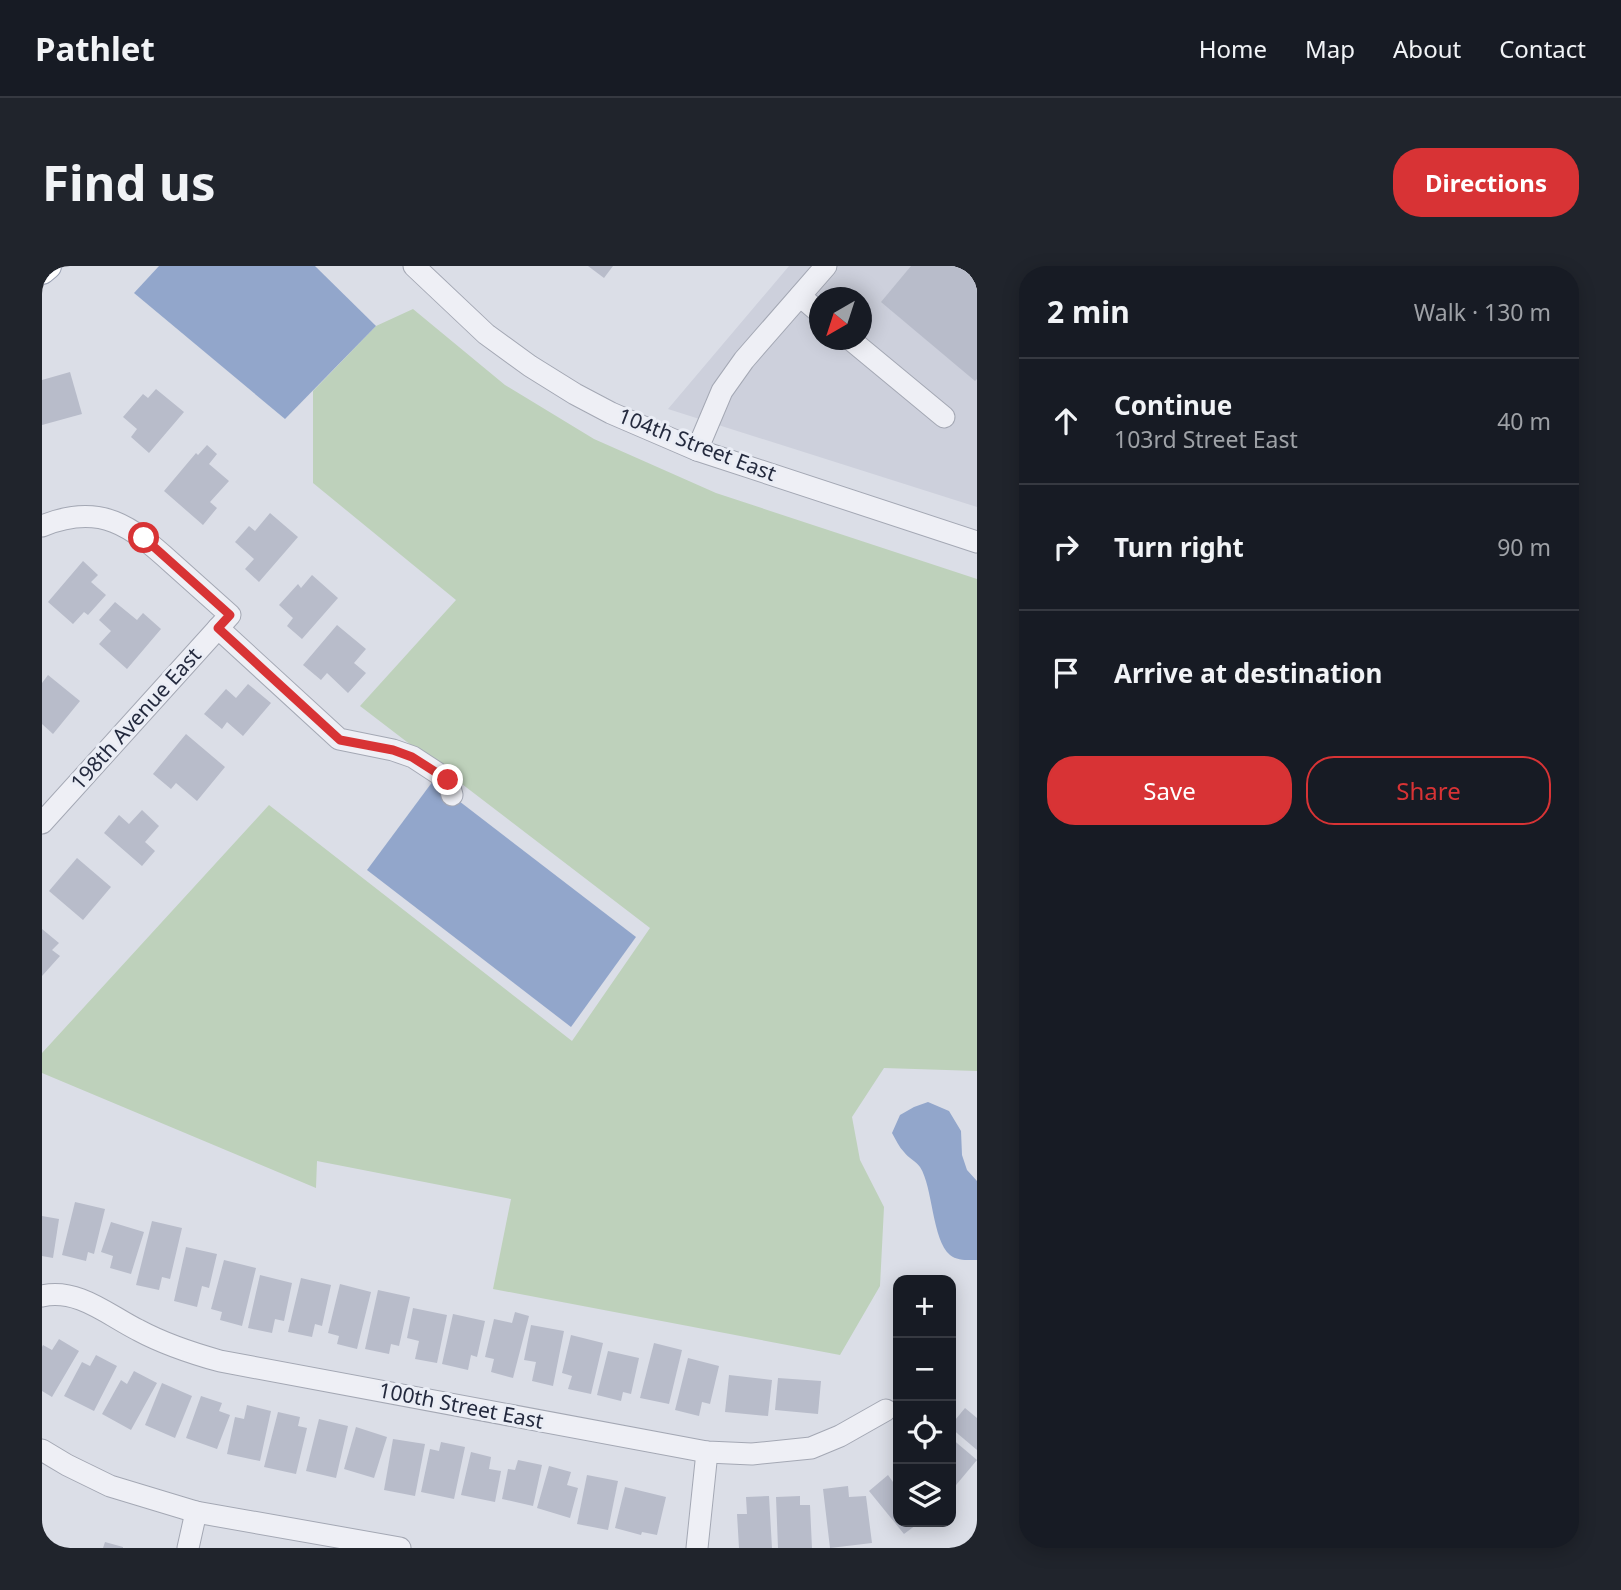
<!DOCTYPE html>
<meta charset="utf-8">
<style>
body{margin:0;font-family:"Noto Sans",sans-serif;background:#20242c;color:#f1f3f6}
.controls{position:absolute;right:21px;bottom:21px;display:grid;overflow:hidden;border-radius:14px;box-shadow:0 4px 18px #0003}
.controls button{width:63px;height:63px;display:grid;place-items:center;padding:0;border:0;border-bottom:2px solid #363941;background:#171b24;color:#f1f3f6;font:35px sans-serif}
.compass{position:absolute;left:767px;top:21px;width:63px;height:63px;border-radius:50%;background:#171b24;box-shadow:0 4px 18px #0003;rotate:219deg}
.stop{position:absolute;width:21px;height:21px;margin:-16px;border:5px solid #d83335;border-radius:50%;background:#fff}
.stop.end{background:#d83335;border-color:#fff;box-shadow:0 2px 7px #0008}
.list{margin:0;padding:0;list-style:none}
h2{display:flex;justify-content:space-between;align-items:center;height:91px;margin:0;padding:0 28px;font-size:30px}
h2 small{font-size:23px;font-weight:400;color:#9ea1a6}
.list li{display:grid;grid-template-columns:46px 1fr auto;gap:21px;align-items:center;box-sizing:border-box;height:126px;padding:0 28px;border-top:2px solid #363941}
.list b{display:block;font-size:26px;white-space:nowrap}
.list p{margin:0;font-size:23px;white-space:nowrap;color:#9ea1a6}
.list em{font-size:23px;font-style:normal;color:#9ea1a6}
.actions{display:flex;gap:14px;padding:21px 28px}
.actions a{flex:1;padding:16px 0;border:2px solid #d83335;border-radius:28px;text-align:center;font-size:24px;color:#d83335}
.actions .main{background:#d83335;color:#fff}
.icon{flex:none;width:38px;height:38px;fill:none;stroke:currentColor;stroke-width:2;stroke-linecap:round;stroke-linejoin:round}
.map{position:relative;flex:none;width:935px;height:1282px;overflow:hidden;border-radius:28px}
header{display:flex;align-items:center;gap:42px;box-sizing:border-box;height:98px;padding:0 35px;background:#171b24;border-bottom:2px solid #363941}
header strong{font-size:33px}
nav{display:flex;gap:38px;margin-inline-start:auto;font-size:24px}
.intro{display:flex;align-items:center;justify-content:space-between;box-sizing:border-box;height:168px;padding:0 42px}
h1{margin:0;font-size:49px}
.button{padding:18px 32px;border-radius:28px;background:#d83335;color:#fff;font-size:24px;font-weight:700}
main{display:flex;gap:42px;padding:0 42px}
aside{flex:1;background:#171b24;border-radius:28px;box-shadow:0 4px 18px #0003}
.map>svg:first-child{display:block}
.built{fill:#cdd0dc;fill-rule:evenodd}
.green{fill:#bed1bb}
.water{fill:#92a6cb}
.building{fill:#b8bcca}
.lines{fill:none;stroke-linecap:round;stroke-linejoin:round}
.minor-casing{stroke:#a4a8b4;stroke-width:23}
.major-casing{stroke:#99a0b3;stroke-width:28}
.minor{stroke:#eeeff5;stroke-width:21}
.major{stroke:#fff;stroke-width:26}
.route{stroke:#d83335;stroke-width:9}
.labels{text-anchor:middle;stroke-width:6;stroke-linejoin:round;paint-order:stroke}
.street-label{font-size:21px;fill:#242a3e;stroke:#eaedf5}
</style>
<header>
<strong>Pathlet</strong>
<nav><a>Home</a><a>Map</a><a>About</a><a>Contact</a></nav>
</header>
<div class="intro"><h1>Find us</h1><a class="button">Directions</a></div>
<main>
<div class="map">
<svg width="935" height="1282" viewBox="0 0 935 1282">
<rect width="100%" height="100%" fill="#dbdee7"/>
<path class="built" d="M747,0H935V241L626,143ZM778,32H820V74H778Z"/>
<path class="green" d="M371,43L463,119L552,173L674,227L935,313V805L842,802L810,851L818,894L842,941L838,1020L798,1089L451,1023L469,933L275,895L274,922L0,807V787L227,539L530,775L608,662L318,440L414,334L271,217V125L334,60Z"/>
<g class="water">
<path d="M117,0H273L334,60L243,153L92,27Z"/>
<path d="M391,515L594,671L529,761L325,604Z"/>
<path d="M886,836L907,845L919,865L920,889L925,904L935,915V994C927,994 915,995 908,989C890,974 891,921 878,901C874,895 866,892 862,886C857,881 854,874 850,867L858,849L872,841Z"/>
</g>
<g class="building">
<path d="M546,0H571L562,12Z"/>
<path d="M869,0H935V113L933,115L839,36Z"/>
<path d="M28,106L40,148L0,159V114Z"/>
<path d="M114,123L142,146L107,187L89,171L95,163L81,151L101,128L106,132Z"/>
<path d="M165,179L175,188L167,198L187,215L168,236L175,242L161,259L122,225L154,187L156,189Z"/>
<path d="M228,247L256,271L217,316L203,303L212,293L193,276L207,260L213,265Z"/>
<path d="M41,295L56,309L49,316L64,329L46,349L42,346L31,358L6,336Z"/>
<path d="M270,309L296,332L260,373L245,360L251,352L237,339L256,318L259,322Z"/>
<path d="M73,336L95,354L101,347L119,363L85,403L57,378L69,365L57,354Z"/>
<path d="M295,359L324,383L312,397L324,407L306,427L285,407L279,414L261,399Z"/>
<path d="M6,409L38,435L11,468L0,458V417Z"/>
<path d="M206,418L229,437L201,470L185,456L180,463L162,448L184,423L194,432Z"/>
<path d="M144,468L183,501L155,535L134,517L129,523L111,508Z"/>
<path d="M100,544L117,560L103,576L113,585L100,600L62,567L77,549L87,558Z"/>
<path d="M35,592L69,621L41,654L7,625Z"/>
<path d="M0,663L17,677L10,684L18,690L0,710Z"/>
<path d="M33,936L63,943L52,988L46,986L44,995L20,989Z"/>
<path d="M0,950L17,953L11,992L0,990Z"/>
<path d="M110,955L140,962L128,1013L120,1011L117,1024L94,1019Z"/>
<path d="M69,956L102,966L89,1008L68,1002L71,990L59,986Z"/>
<path d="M144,981L175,988L167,1022L160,1020L155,1041L132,1035Z"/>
<path d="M182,994L214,1002L200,1060L178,1054L180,1046L169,1043Z"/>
<path d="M218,1009L250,1017L242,1055L233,1053L230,1067L206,1062Z"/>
<path d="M259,1012L289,1019L280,1060L273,1058L270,1071L246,1066Z"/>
<path d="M298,1018L329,1026L315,1083L295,1078L297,1070L286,1067Z"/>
<path d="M336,1024L368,1031L357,1080L349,1078L347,1088L323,1083Z"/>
<path d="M371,1042L405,1049L395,1097L373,1093L377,1075L365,1072Z"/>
<path d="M473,1046L487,1050L471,1112L449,1106L452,1093L443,1091L452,1053L470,1057Z"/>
<path d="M411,1048L443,1055L435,1091L429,1089L426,1104L400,1098Z"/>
<path d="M489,1059L522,1065L511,1120L490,1115L494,1096L482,1094Z"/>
<path d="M529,1069L561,1077L549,1128L526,1123L530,1110L520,1107Z"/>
<path d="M17,1073L37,1085L10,1131L0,1125V1081L1,1079L10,1084Z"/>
<path d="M612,1077L640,1084L627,1138L598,1132Z"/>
<path d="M566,1085L597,1092L589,1128L581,1126L579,1135L555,1129Z"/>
<path d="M54,1089L75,1100L52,1145L22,1130L40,1096L48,1100Z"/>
<path d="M646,1092L677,1100L668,1138L660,1136L657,1150L633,1144Z"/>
<path d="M92,1105L115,1117L89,1164L60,1148L79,1114L85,1118Z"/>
<path d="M687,1109L730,1114L726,1150L683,1146Z"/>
<path d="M736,1112L779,1115L776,1148L733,1144Z"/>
<path d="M120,1117L150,1130L133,1172L103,1159Z"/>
<path d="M159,1130L180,1137L177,1145L188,1149L175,1183L144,1172Z"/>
<path d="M205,1139L229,1145L218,1195L185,1188L193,1151L202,1153Z"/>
<path d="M923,1142L935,1152V1184L909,1162V1159Z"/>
<path d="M236,1146L258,1151L256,1160L265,1162L254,1208L222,1201Z"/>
<path d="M277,1153L306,1160L294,1212L264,1205Z"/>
<path d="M314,1161L345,1171L332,1212L302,1203Z"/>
<path d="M909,1172L935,1194L909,1225Z"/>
<path d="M351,1173L383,1178L373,1230L342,1224Z"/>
<path d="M399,1176L423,1181L412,1233L379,1226L388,1183L397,1185Z"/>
<path d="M429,1186L449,1191L447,1203L459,1205L453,1236L419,1229Z"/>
<path d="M476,1194L500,1199L491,1240L460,1233L466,1203L473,1204Z"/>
<path d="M507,1200L529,1206L525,1219L536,1222L528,1252L495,1242Z"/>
<path d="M545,1209L576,1215L566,1264L535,1258Z"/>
<path d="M846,1209L851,1216L856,1212V1256H878L862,1268L827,1225Z"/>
<path d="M806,1220L807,1231L824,1230L830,1277L788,1282L781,1223Z"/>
<path d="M583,1221L624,1231L615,1269L600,1266L599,1269L573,1262Z"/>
<path d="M727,1230L730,1282H697L695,1248H705L704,1231Z"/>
<path d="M758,1230V1239H768L770,1282H736L734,1231Z"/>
<path d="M63,1276L81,1281V1282H61Z"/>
</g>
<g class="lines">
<g class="minor-casing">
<g id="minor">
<path d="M372,0L444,68L488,100L533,128L569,147L655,184L935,276"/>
<path d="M758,30L778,47"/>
<path d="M809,74L902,151"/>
<path d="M655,184L680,125L702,94L784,0"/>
<path d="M0,260C59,236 89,260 131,298C150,315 169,332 188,349L0,557"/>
<path d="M176,362L297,473L351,484L371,491L406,514L410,529"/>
<path d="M0,1030C36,1022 66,1049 96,1064C122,1078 149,1087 178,1095L665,1186L710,1188L769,1182L798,1170L844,1144"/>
<path d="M0,1184L25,1199L68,1220L154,1246L358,1282"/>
<path d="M146,1282L154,1246"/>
<path d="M655,1282L665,1186"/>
</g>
</g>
<g class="major-casing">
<path id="major" d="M0,5L6,0"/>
</g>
<use href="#minor" class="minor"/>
<use href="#major" class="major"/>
</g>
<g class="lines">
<path class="route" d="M102,272L188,349L176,362L298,474L351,484L370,491L406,514"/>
</g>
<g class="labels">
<g class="street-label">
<text transform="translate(655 179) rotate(21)" y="7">104th Street East</text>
<text transform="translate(94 453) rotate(-48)" y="7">198th Avenue East</text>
<text transform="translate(419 1140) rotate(11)" y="7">100th Street East</text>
</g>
</g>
</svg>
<div class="controls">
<button>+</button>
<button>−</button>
<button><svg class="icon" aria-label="locate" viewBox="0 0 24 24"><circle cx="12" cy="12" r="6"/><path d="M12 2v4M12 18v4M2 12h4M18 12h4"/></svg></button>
<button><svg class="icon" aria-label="layers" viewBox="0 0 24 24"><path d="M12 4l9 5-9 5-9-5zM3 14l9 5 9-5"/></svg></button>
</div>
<svg class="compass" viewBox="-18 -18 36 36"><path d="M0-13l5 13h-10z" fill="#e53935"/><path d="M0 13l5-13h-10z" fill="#9ea1a6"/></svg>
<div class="stop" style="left:102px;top:272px"></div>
<div class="stop end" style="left:406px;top:514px"></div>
</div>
<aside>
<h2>2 min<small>Walk · 130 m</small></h2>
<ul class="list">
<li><svg class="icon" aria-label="ahead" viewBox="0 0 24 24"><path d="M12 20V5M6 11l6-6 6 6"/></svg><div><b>Continue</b><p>103rd Street East</p></div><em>40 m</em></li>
<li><svg class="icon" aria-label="right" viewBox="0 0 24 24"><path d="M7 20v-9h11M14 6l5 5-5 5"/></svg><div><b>Turn right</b></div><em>90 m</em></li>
<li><svg class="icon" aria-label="arrive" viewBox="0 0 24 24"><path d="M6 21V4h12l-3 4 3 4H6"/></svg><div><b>Arrive at destination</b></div></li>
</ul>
<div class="actions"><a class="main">Save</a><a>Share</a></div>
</aside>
</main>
